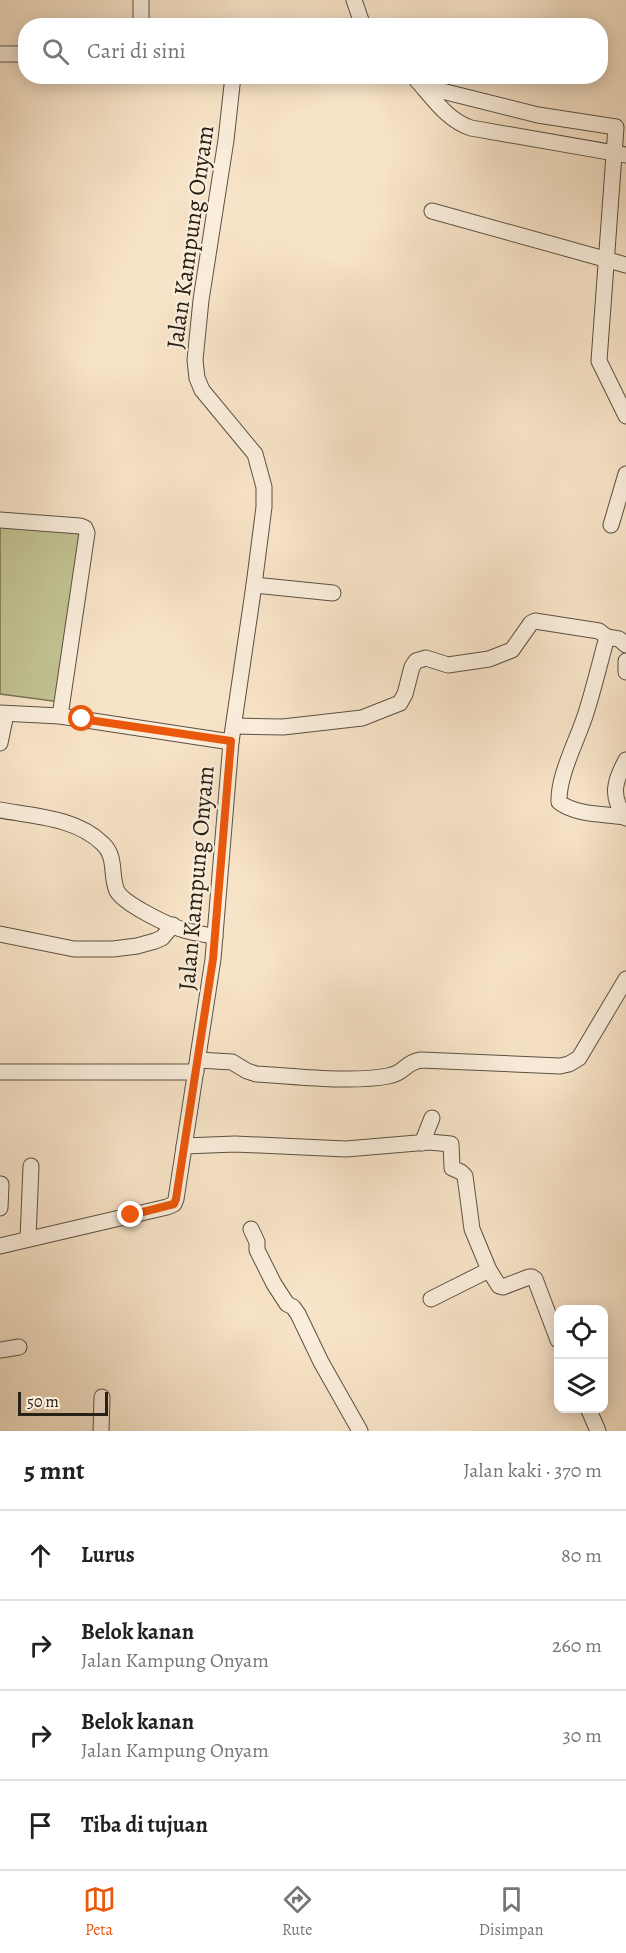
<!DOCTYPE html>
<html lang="id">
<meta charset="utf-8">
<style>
body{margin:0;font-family:Alegreya,serif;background:#f2f2f2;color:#222}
.controls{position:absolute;right:18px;bottom:18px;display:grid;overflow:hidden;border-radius:12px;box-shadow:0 3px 15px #0003}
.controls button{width:54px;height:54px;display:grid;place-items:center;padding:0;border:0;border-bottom:2px solid #e0e0e0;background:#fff;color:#222;font:30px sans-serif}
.scale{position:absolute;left:18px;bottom:15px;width:90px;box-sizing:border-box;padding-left:6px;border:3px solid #272016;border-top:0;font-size:16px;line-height:21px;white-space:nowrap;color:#272016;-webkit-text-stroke:4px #faeddb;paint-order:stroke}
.stop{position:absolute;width:18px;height:18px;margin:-14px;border:4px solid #ea580c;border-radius:50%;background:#fff}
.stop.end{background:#ea580c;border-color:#fff;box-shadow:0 2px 6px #0008}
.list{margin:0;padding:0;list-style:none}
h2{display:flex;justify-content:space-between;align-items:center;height:78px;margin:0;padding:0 24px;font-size:26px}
h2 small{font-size:20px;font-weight:400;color:#767676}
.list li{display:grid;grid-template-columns:39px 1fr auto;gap:18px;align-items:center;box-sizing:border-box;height:90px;padding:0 24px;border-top:2px solid #e0e0e0}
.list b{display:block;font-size:22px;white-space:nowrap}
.list p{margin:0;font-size:20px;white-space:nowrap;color:#767676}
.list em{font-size:20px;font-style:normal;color:#767676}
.icon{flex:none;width:33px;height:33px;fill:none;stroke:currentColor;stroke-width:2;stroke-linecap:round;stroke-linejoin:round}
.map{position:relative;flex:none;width:626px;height:1431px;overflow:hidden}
.search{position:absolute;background:#fff;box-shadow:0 3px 15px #0003;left:18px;right:18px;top:18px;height:66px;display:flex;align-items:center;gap:15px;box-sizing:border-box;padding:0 21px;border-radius:24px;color:#767676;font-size:22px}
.sheet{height:438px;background:#fff}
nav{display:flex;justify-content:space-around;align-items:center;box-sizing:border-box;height:84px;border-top:2px solid #e0e0e0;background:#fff;font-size:16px;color:#767676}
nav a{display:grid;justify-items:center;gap:3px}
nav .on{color:#ea580c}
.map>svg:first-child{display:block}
.green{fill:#c2c292;stroke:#747154;stroke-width:1.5}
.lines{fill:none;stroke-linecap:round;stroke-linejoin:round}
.minor-casing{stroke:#5b5142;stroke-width:17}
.minor{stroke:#faeddb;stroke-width:15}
.route{stroke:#ea580c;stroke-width:8}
.labels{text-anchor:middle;stroke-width:4.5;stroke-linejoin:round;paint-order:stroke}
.street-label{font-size:24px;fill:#272016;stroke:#faeddb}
</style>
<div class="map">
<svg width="626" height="1431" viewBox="0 0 626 1431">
<rect width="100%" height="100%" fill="#f7e3c7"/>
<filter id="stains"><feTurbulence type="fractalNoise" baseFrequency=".00333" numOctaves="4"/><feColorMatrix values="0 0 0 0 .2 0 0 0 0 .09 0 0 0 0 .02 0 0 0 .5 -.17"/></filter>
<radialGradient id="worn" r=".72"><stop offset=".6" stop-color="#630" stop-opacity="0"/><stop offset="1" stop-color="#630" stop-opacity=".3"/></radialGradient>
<path class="green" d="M0,524L81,534L60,702L0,694Z"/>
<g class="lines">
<g class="minor-casing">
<g id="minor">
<path d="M354,0L363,26"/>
<path d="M141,26V0"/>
<path d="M0,54H26"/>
<path d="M413,76C431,95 446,120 471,128L626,155"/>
<path d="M422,86L538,115L616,127L599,361L626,416"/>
<path d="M432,211L626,265"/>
<path d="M0,520L80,526L85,528L87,533L60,716"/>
<path d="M611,525L626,474"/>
<path d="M254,585L333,593"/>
<path d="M607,637L619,639L626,645"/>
<path d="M626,661V672"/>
<path d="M0,713L60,716L231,742"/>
<path d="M234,726L283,727L362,718L400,703L405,694L412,667L416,661L426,658L448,665L489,659L512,650L531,623L535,621L599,631L607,637C600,662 594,688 586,713C578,739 558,775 559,802C575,815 605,814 625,817"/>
<path d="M0,743L6,714"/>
<path d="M626,760C614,782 610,797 626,818"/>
<path d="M0,810C34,816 77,818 103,844C117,857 110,876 117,891C124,904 169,926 184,930C194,933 205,934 215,937"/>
<path d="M0,934L74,949H113L137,946L155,941L162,938L173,925"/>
<path d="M198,1060L232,1062L247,1071L256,1074C295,1076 350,1083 388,1076C406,1073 403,1063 421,1060L560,1066L569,1064L579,1058L626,979"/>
<path d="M0,1072H196"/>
<path d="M422,1143L432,1118"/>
<path d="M184,1146L235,1144L346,1149L429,1142L451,1144L452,1168L461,1172L465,1176L472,1229L489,1270L499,1286L503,1287L529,1277H532L535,1279L558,1340"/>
<path d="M0,1208L1,1184"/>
<path d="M251,1229L257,1242V1250L274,1284L287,1304L293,1307L298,1314L321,1362L360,1431"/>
<path d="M28,1239L31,1166"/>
<path d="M0,1246L167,1207L174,1204L176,1199L213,959L231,742L254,585L264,507V487L255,454L202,390L197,378L195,360L201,300L226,140L233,76"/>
<path d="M431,1299L489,1270"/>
<path d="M0,1350L19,1347"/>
<path d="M588,1408L598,1431"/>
<path d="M101,1431L102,1397"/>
</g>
</g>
<use href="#minor" class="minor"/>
</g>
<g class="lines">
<path class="route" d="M82,719L231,741L213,959L176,1199L174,1204L131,1215"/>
</g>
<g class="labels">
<g class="street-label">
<text transform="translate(190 237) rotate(-82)" y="8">Jalan Kampung Onyam</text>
<text transform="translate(196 878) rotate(-85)" y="8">Jalan Kampung Onyam</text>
</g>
</g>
<rect width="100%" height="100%" filter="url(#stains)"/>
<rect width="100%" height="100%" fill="url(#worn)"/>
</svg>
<div class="controls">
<button><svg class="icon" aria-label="locate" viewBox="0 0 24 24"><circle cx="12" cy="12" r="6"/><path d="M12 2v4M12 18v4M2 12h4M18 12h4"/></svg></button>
<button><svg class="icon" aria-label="layers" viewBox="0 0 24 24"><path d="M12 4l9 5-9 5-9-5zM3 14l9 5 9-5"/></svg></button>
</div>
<div class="scale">50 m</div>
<div class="stop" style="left:82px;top:719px"></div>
<div class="stop end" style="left:131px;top:1215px"></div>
<div class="search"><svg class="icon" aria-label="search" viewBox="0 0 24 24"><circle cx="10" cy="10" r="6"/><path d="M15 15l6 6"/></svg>Cari di sini</div>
</div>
<section class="sheet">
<h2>5 mnt<small>Jalan kaki · 370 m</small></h2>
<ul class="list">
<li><svg class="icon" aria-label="ahead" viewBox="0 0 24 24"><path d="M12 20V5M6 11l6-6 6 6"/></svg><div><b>Lurus</b></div><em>80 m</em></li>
<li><svg class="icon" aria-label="right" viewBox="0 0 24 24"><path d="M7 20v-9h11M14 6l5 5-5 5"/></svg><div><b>Belok kanan</b><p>Jalan Kampung Onyam</p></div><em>260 m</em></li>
<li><svg class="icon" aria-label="right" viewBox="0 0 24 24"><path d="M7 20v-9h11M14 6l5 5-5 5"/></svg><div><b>Belok kanan</b><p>Jalan Kampung Onyam</p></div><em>30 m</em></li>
<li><svg class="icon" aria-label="arrive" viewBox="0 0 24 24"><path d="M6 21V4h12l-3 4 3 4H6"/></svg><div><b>Tiba di tujuan</b></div></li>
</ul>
</section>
<nav>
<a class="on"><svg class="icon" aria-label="map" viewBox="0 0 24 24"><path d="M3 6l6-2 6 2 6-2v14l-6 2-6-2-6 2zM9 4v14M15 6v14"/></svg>Peta</a>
<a><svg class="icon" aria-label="directions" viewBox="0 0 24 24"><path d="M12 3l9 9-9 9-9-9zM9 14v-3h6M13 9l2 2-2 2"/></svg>Rute</a>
<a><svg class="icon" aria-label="saved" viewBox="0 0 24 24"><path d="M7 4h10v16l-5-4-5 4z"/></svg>Disimpan</a>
</nav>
